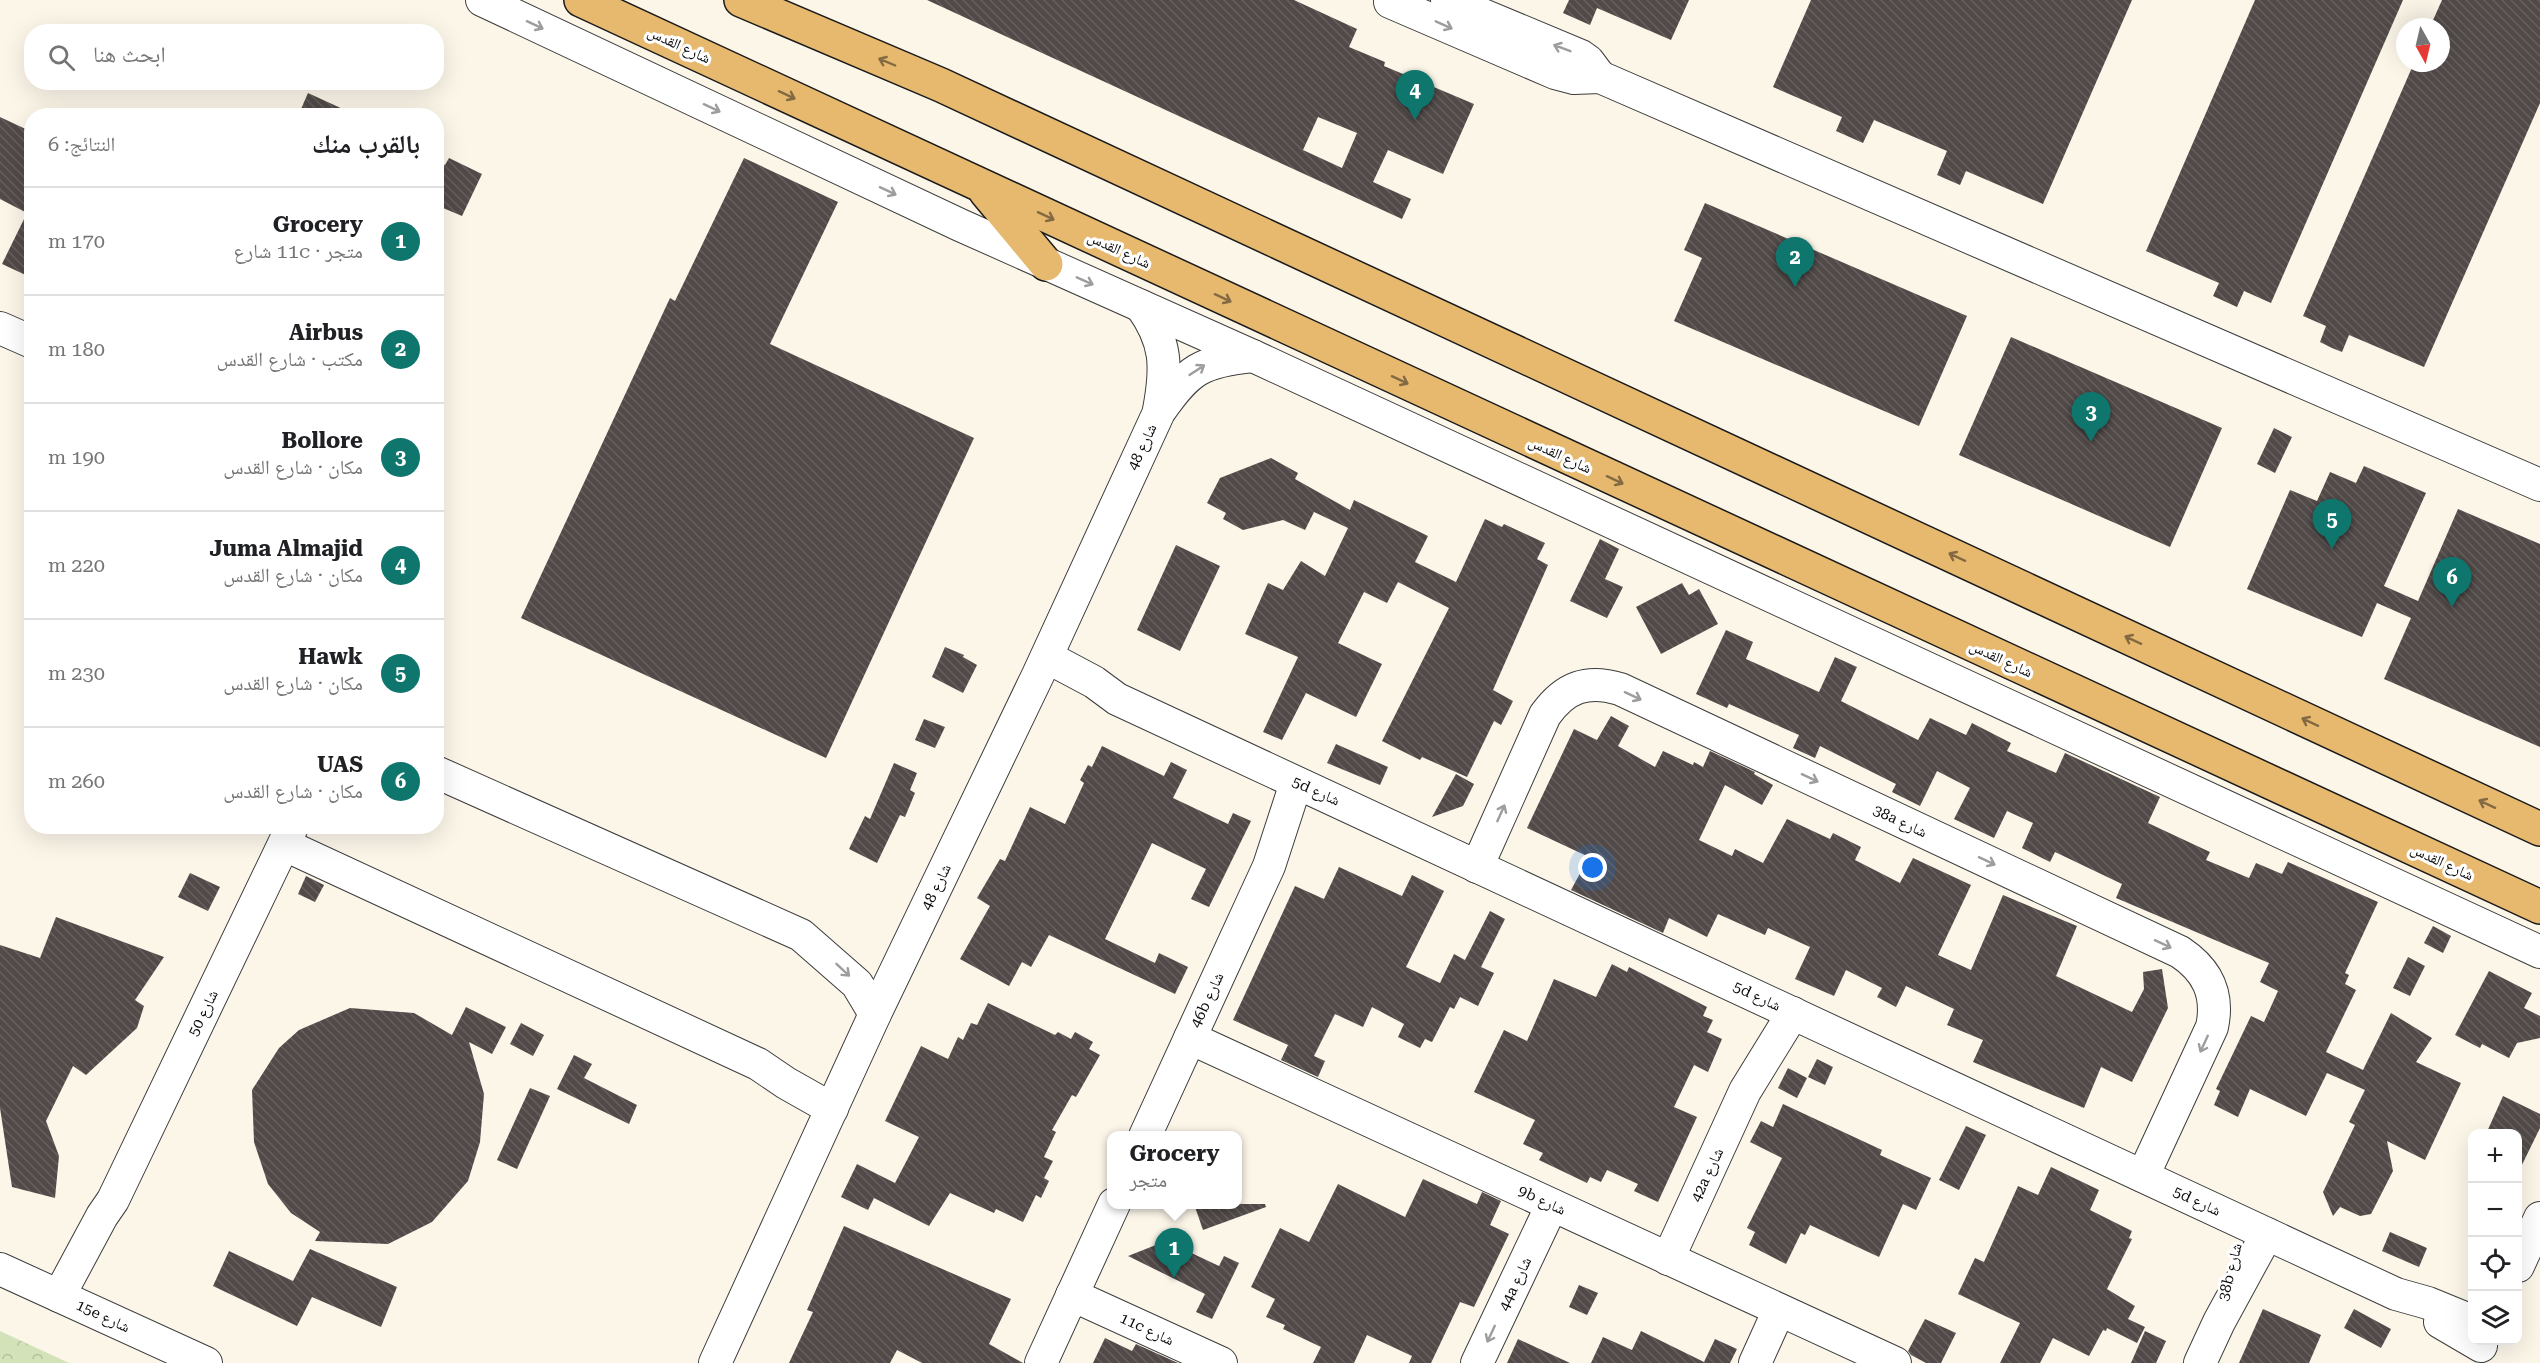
<!DOCTYPE html>
<html lang="ar">
<meta charset="utf-8">
<style>
body{margin:0;font-family:"Roboto Serif","Noto Naskh Arabic",serif;background:#f2f2f2;color:#202124;direction:rtl}
.controls{position:absolute;right:18px;bottom:18px;display:grid;overflow:hidden;border-radius:12px;box-shadow:0 6px 24px #0002}
.controls button{width:54px;height:54px;display:grid;place-items:center;padding:0;border:0;border-bottom:2px solid #e0e0e0;background:#fff;color:#202124;font:30px sans-serif}
.compass{position:absolute;left:2396px;top:18px;width:54px;height:54px;border-radius:50%;background:#fff;box-shadow:0 6px 24px #0002;rotate:172deg}
.you{position:absolute;left:1593px;top:868px;width:21px;height:21px;margin:-15px;border:4px solid #fff;border-radius:50%;background:#1a73e8;box-shadow:0 0 0 9px #1a73e833}
.badge{display:grid;place-items:center;width:39px;height:39px;border-radius:50%;background:#0f766e;color:#fff;font-size:20px;font-weight:700}
.pin{position:absolute;translate:-50% -50px;filter:drop-shadow(0 2px 3px #0008)}
.pin::after{content:'';position:absolute;top:32px;width:21px;height:18px;background:inherit;clip-path:polygon(0 0,100% 0,50% 100%)}
.popup{position:absolute;left:1107px;top:1131px;width:135px;height:78px;box-sizing:border-box;display:grid;place-content:center;border-radius:12px;background:#fff;filter:drop-shadow(0 2px 4px #0005);font-size:20px;white-space:nowrap;color:#757577}
.popup b{font-size:22px;color:#202124}
.popup::after{content:'';position:absolute;left:50%;top:100%;margin-left:-12px;border:12px solid transparent;border-top-color:#fff}
.list{margin:0;padding:0;list-style:none}
h2{display:flex;justify-content:space-between;align-items:center;height:78px;margin:0;padding:0 24px;font-size:26px}
h2 small{font-size:20px;font-weight:400;color:#757577}
.list li{display:grid;grid-template-columns:39px 1fr auto;gap:18px;align-items:center;box-sizing:border-box;height:108px;padding:0 24px;border-top:2px solid #e0e0e0}
.list b{display:block;font-size:22px;white-space:nowrap}
.list p{margin:0;font-size:20px;white-space:nowrap;color:#757577}
.list em{font-size:20px;font-style:normal;color:#757577}
.icon{flex:none;width:33px;height:33px;fill:none;stroke:currentColor;stroke-width:2;stroke-linecap:round;stroke-linejoin:round}
.map{position:relative;flex:none;width:2540px;height:1363px;overflow:hidden;direction:ltr}
.search{position:absolute;background:#fff;box-shadow:0 6px 24px #0002;left:24px;top:24px;width:420px;height:66px;display:flex;align-items:center;gap:15px;box-sizing:border-box;padding:0 21px;border-radius:24px;color:#757577;font-size:22px}
.panel{position:absolute;background:#fff;box-shadow:0 6px 24px #0002;left:24px;top:108px;width:420px;height:726px;border-radius:24px;direction:rtl}
.map>svg:first-child{display:block}
.park{fill:url(#park-crowns)}
.building{fill:url(#building-back-hatch);fill-rule:evenodd}
.lines{fill:none;stroke-linecap:round;stroke-linejoin:round}
.minor-casing{stroke:#3d3d3d;stroke-width:34}
.major-casing{stroke:#1b1b1b;stroke-width:36}
.minor{stroke:#fff;stroke-width:32}
.major{stroke:#e7b96f;stroke-width:33}
.oneway{stroke:#9d9d9d}
.oneway2{stroke:#846a42}
.labels{text-anchor:middle;stroke-width:6;stroke-linejoin:round;paint-order:stroke}
.street-label{font-size:15px;fill:#0a0a0a;stroke:#fff}
</style>
<div class="map">
<svg width="2540" height="1363" viewBox="0 0 2540 1363">
<defs>
<pattern id="park-crowns" width="20" height="18" patternUnits="userSpaceOnUse" patternTransform="scale(1.5)"><rect width="20" height="18" fill="#d3e2b8"/><path d="M2 6a3 3 0 1 1 6 0M12 15a3 3 0 1 1 6 0" fill="none" stroke="#b4c19d"/></pattern>
<pattern id="building-back-hatch" width="6" height="6" patternUnits="userSpaceOnUse" patternTransform="scale(1.5)"><rect width="6" height="6" fill="#514a48"/><path d="M-1 5l2 2M0 0l6 6M5-1l2 2" fill="none" stroke="#65605e"/></pattern>
</defs>
<rect width="100%" height="100%" fill="#fcf6e9"/>
<path class="park" d="M0,1331L69,1363H0Z"/>
<g class="building">
<path d="M927,0H1294L1357,29L1349,47L1385,62L1384,66L1474,104L1443,174L1388,150L1373,182L1411,199L1402,219ZM1318,117L1357,133L1342,168L1303,150Z"/>
<path d="M1569,0H1689L1671,40L1597,8L1590,25L1563,13Z"/>
<path d="M1811,0H2132L2043,204L1966,171L1960,185L1937,175L1947,151L1874,120L1863,143L1836,131L1842,117L1773,87Z"/>
<path d="M2255,0H2403L2271,303L2244,291L2237,307L2213,296L2219,283L2146,251Z"/>
<path d="M2442,0H2540V103L2424,367L2349,335L2342,352L2332,348L2320,342L2326,326L2303,316L2414,63H2441V27H2430Z"/>
<path d="M308,93L358,116H298Z"/>
<path d="M0,117L32,132V278L2,264L27,213L0,199Z"/>
<path d="M449,158L482,174L462,216L436,205V160L445,165Z"/>
<path d="M744,158L838,202L770,344L974,438L826,758L521,618L670,298L675,301Z"/>
<path d="M1705,203L1967,316L1919,426L1674,321L1702,258L1684,250Z"/>
<path d="M2011,337L2222,428L2170,547L1959,455Z"/>
<path d="M2274,428L2292,437L2275,473L2257,464Z"/>
<path d="M1271,458L1298,473L1295,479L1350,510L1354,500L1428,536L1415,562L1456,582L1485,519L1502,527L1504,524L1545,543L1537,559L1548,565L1493,690L1513,701L1501,725L1494,721L1467,777L1422,757L1420,760L1382,741L1449,608L1398,582L1387,603L1364,592L1338,643L1382,664L1356,717L1306,693L1282,740L1263,732L1298,657L1245,634L1268,583L1283,590L1301,561L1325,576L1348,528L1314,512L1305,530L1283,520L1243,530L1223,519L1226,513L1207,503L1220,478Z"/>
<path d="M2364,466L2426,493L2384,586L2418,601L2458,509L2540,544V747L2384,679L2411,618L2377,603L2362,637L2247,589L2290,490L2317,501L2330,472L2356,483Z"/>
<path d="M1600,539L1619,549L1605,579L1623,587L1607,618L1570,601Z"/>
<path d="M1176,545L1220,566L1180,651L1137,630Z"/>
<path d="M1682,583L1689,595L1699,589L1718,624L1661,654L1636,607Z"/>
<path d="M1726,630L1753,642L1746,659L1819,692L1835,657L1857,667L1841,701L1918,740L1930,718L1966,735L1972,723L2011,743L2007,751L2056,773L2065,753L2160,797L2148,823L2210,852L2206,860L2249,878L2256,863L2282,874L2288,862L2378,902L2345,973L2349,975L2345,984L2356,990L2326,1052L2363,1070L2391,1013L2432,1038L2416,1062L2461,1083L2425,1160L2387,1141L2393,1171L2371,1214L2360,1216L2340,1207L2333,1216L2323,1192L2355,1125L2349,1122L2365,1090L2327,1073L2306,1116L2250,1089L2238,1117L2214,1105L2220,1091L2216,1089L2251,1016L2264,1022L2278,991L2260,982L2269,963L2116,898L2122,884L2055,852L2050,862L2022,848L2033,823L2007,811L1994,838L1954,819L1970,788L1937,771L1920,806L1892,792L1896,784L1820,746L1815,758L1793,748L1799,735L1729,704L1727,708L1696,694Z"/>
<path d="M945,647L964,655L963,657L977,665L963,693L932,677Z"/>
<path d="M1611,716L1629,726L1618,746L1655,767L1663,751L1693,765L1694,762L1703,767L1710,751L1755,772L1754,774L1773,785L1762,805L1725,785L1699,840L1732,856L1735,849L1763,863L1787,819L1830,839L1833,833L1861,847L1855,860L1900,883L1913,858L1971,885L1938,955L1971,970L2003,895L2077,926L2056,976L2132,1012L2144,989L2143,972L2162,969L2168,1008L2132,1082L2101,1067L2084,1108L1973,1062L1983,1040L1947,1025L1954,1009L1906,986L1896,1007L1877,997L1882,988L1846,970L1834,996L1795,979L1810,947L1768,928L1765,935L1718,914L1707,937L1669,918L1663,933L1571,890L1589,857L1527,828L1574,729L1597,740Z"/>
<path d="M924,719L945,727L935,748L915,740Z"/>
<path d="M1336,744L1388,767L1380,785L1327,763Z"/>
<path d="M1102,746L1164,776L1171,762L1187,770L1173,798L1228,824L1233,813L1251,821L1209,907L1191,899L1206,869L1152,843L1105,939L1155,963L1159,953L1188,967L1175,994L1049,935L1031,967L1022,962L1009,986L960,959L990,906L977,898L1000,859L1005,861L1030,807L1065,824L1084,783L1080,780L1088,765L1092,767Z"/>
<path d="M894,763L917,773L910,790L915,793L905,817L900,815L877,863L849,849L865,816L870,819Z"/>
<path d="M1456,774L1474,784L1463,806L1432,817Z"/>
<path d="M1339,867L1402,896L1412,875L1444,891L1406,967L1440,983L1454,954L1465,960L1490,911L1505,919L1481,967L1494,973L1478,1006L1460,997L1454,1009L1450,1007L1432,1042L1425,1039L1420,1048L1398,1037L1404,1024L1372,1007L1363,1027L1335,1014L1314,1056L1325,1061L1318,1077L1281,1060L1288,1045L1233,1020L1295,886L1324,899Z"/>
<path d="M190,873L220,887L208,911L178,897Z"/>
<path d="M306,876L324,885L315,902L298,894Z"/>
<path d="M56,917L164,957L135,1000L144,1006L137,1028L86,1075L73,1066L46,1121L59,1156L55,1198L12,1187L0,1108V945L40,958Z"/>
<path d="M2433,926L2451,936L2443,953L2424,943Z"/>
<path d="M2408,957L2425,966L2410,996L2393,988Z"/>
<path d="M1612,964L1627,972L1629,967L1707,1007L1703,1016L1713,1020L1707,1032L1722,1039L1708,1072L1694,1065L1674,1107L1697,1117L1658,1202L1634,1191L1638,1184L1607,1170L1601,1182L1590,1177L1587,1183L1539,1160L1543,1153L1523,1144L1535,1120L1474,1092L1504,1030L1527,1041L1554,979L1596,997Z"/>
<path d="M2489,971L2532,993L2524,1008L2540,1016V1038L2517,1043L2509,1058L2482,1044L2480,1048L2455,1035Z"/>
<path d="M988,1003L1055,1035L1058,1032L1071,1039L1075,1032L1093,1042L1089,1049L1100,1055L1076,1097L1072,1095L1052,1130L1056,1132L1044,1157L1053,1161L1044,1178L1049,1181L1041,1198L1036,1195L1023,1222L996,1209L994,1213L950,1193L929,1226L874,1198L868,1210L841,1197L857,1164L895,1183L919,1137L885,1121L921,1046L948,1059L958,1037L963,1040L971,1023L977,1025Z"/>
<path d="M466,1007L506,1027L492,1054L469,1042L484,1094L480,1142L468,1181L432,1222L388,1244L315,1241L320,1232L291,1213L268,1184L254,1142L252,1090L279,1048L299,1030L350,1008L414,1013L452,1035Z"/>
<path d="M521,1023L544,1035L533,1056L510,1044Z"/>
<path d="M574,1055L592,1064L584,1078L637,1105L629,1124L557,1089Z"/>
<path d="M1817,1059L1833,1067L1825,1085L1808,1077Z"/>
<path d="M1788,1068L1807,1078L1797,1098L1778,1088Z"/>
<path d="M530,1088L550,1096L517,1169L497,1160Z"/>
<path d="M2503,1096L2540,1114V1128L2517,1175V1134H2486Z"/>
<path d="M1783,1104L1882,1150L1880,1155L1931,1178L1916,1210L1903,1204L1879,1257L1810,1225L1805,1235L1801,1233L1786,1264L1749,1245L1755,1232L1747,1228L1782,1158L1750,1142L1761,1121L1773,1127Z"/>
<path d="M1966,1126L1986,1135L1959,1190L1939,1180Z"/>
<path d="M2051,1167L2099,1190L2090,1210L2132,1231L2129,1238L2132,1239L2107,1289L2135,1306L2128,1319L2145,1327L2137,1343L2107,1328L2106,1331L2103,1330L2089,1356L2053,1338L2040,1363H2000L2020,1323L1958,1294L1975,1258L1984,1262L2018,1186L2038,1195Z"/>
<path d="M1423,1179L1477,1204L1482,1192L1501,1201L1490,1225L1509,1234L1474,1307L1460,1302L1431,1363H1409L1412,1356L1367,1335L1354,1363H1313L1321,1347L1283,1329L1285,1325L1266,1317L1275,1299L1251,1287L1280,1228L1309,1242L1338,1184L1405,1217Z"/>
<path d="M1194,1204H1265L1266,1207L1203,1230Z"/>
<path d="M844,1226L1011,1299L989,1344L1023,1363H922L897,1350L890,1363H789L813,1312L807,1310Z"/>
<path d="M2390,1232L2427,1248L2419,1267L2382,1251Z"/>
<path d="M1166,1241L1219,1266L1224,1256L1239,1263L1212,1319L1196,1312L1205,1294L1128,1256Z"/>
<path d="M310,1249L397,1287L381,1327L312,1297L297,1326L213,1286L229,1251L293,1281Z"/>
<path d="M1579,1285L1598,1293L1587,1315L1569,1307Z"/>
<path d="M2263,1309L2321,1335L2309,1363H2239Z"/>
<path d="M2354,1309L2391,1329L2381,1348L2344,1328Z"/>
<path d="M1925,1319L1956,1333L1941,1363H1926L1911,1355L1908,1351Z"/>
<path d="M1641,1331L1704,1362L1715,1339L1737,1349L1730,1363H1591L1603,1337L1632,1350Z"/>
<path d="M2145,1331L2166,1341L2156,1363H2131Z"/>
<path d="M1105,1338L1132,1351L1136,1344L1178,1363H1093Z"/>
<path d="M1518,1339L1570,1363H1507Z"/>
</g>
<g class="lines">
<g class="minor-casing">
<g id="minor">
<path d="M482,0L960,225L1253,356L2540,952"/>
<path d="M1447,0L1581,56L1588,61L1600,77"/>
<path d="M1390,2L1555,73L1574,78L1600,77L2540,485"/>
<path d="M1141,306C1167,342 1167,367 1159,410"/>
<path d="M0,328L32,342"/>
<path d="M1047,657L1094,682L1117,699L2396,1294L2428,1303L2472,1321"/>
<path d="M436,772L801,935L857,984L875,1014"/>
<path d="M285,845L758,1064L786,1083L832,1109"/>
<path d="M1477,867L1545,715C1565,687 1587,679 1620,689L2180,952C2207,970 2219,994 2212,1027L2143,1176"/>
<path d="M1190,1038L1895,1363"/>
<path d="M1145,1136L1269,866L1296,783"/>
<path d="M1668,1259L1745,1091L1793,1013"/>
<path d="M2518,1266L2540,1218"/>
<path d="M0,1269L206,1363"/>
<path d="M1072,1295L1221,1363"/>
<path d="M59,1296L102,1216L113,1200L292,827"/>
<path d="M2440,1322L2481,1346"/>
<path d="M715,1363L875,1014L1038,675L1159,412C1188,370 1201,361 1253,356"/>
<path d="M1041,1363L1114,1204"/>
<path d="M1477,1363L1552,1205"/>
<path d="M1755,1363L1779,1310"/>
<path d="M2200,1363L2219,1322L2267,1234"/>
</g>
</g>
<g class="major-casing">
<g id="major">
<path d="M581,0L2540,907"/>
<path d="M741,0L941,85L2540,829"/>
<path d="M986,192L1046,264"/>
</g>
</g>
<use href="#minor" class="minor"/>
<use href="#major" class="major"/>
</g>
<defs><path id="oneway-shaft" d="M-6 0H5M1.5-3L5.5 0L1.5 3" fill="none" stroke-width="1.6" stroke-linecap="round" stroke-linejoin="round" transform="scale(1.5)"/></defs>
<g class="oneway">
<use href="#oneway-shaft" transform="translate(535 25) rotate(25)"/>
<use href="#oneway-shaft" transform="translate(1444 25) rotate(24)"/>
<use href="#oneway-shaft" transform="translate(1562 48) rotate(-159)"/>
<use href="#oneway-shaft" transform="translate(712 108) rotate(25)"/>
<use href="#oneway-shaft" transform="translate(888 191) rotate(25)"/>
<use href="#oneway-shaft" transform="translate(1085 281) rotate(24)"/>
<use href="#oneway-shaft" transform="translate(1197 370) rotate(-33)"/>
<use href="#oneway-shaft" transform="translate(1633 696) rotate(25)"/>
<use href="#oneway-shaft" transform="translate(1810 778) rotate(25)"/>
<use href="#oneway-shaft" transform="translate(1501 813) rotate(-66)"/>
<use href="#oneway-shaft" transform="translate(1987 861) rotate(25)"/>
<use href="#oneway-shaft" transform="translate(2163 944) rotate(25)"/>
<use href="#oneway-shaft" transform="translate(843 970) rotate(43)"/>
<use href="#oneway-shaft" transform="translate(2204 1044) rotate(115)"/>
<use href="#oneway-shaft" transform="translate(1491 1334) rotate(115)"/>
</g>
<g class="oneway2">
<use href="#oneway-shaft" transform="translate(887 62) rotate(-157)"/>
<use href="#oneway-shaft" transform="translate(787 95) rotate(25)"/>
<use href="#oneway-shaft" transform="translate(1046 216) rotate(25)"/>
<use href="#oneway-shaft" transform="translate(1223 298) rotate(25)"/>
<use href="#oneway-shaft" transform="translate(1400 380) rotate(25)"/>
<use href="#oneway-shaft" transform="translate(1615 480) rotate(25)"/>
<use href="#oneway-shaft" transform="translate(1957 557) rotate(-155)"/>
<use href="#oneway-shaft" transform="translate(2133 640) rotate(-155)"/>
<use href="#oneway-shaft" transform="translate(2310 722) rotate(-155)"/>
<use href="#oneway-shaft" transform="translate(2487 804) rotate(-155)"/>
</g>
<g class="labels">
<g class="street-label">
<text transform="translate(679 45) rotate(25)" y="5">شارع القدس</text>
<text transform="translate(1119 250) rotate(25)" y="5">شارع القدس</text>
<text transform="translate(1142 447) rotate(-65)" y="5">شارع 48</text>
<text transform="translate(1560 455) rotate(25)" y="5">شارع القدس</text>
<text transform="translate(2001 659) rotate(25)" y="5">شارع القدس</text>
<text transform="translate(1316 791) rotate(24)" y="5">5d شارع</text>
<text transform="translate(1900 821) rotate(25)" y="5">38a شارع</text>
<text transform="translate(2442 862) rotate(25)" y="5">شارع القدس</text>
<text transform="translate(936 887) rotate(-64)" y="5">شارع 48</text>
<text transform="translate(1757 996) rotate(25)" y="5">5d شارع</text>
<text transform="translate(1207 1000) rotate(-65)" y="5">46b شارع</text>
<text transform="translate(203 1013) rotate(-64)" y="5">شارع 50</text>
<text transform="translate(1707 1175) rotate(-65)" y="5">42a شارع</text>
<text transform="translate(1542 1200) rotate(25)" y="5">9b شارع</text>
<text transform="translate(2197 1201) rotate(25)" y="5">5d شارع</text>
<text transform="translate(2230 1272) rotate(-76)" y="5">38b شارع</text>
<text transform="translate(1515 1284) rotate(-65)" y="5">44a شارع</text>
<text transform="translate(103 1316) rotate(25)" y="5">15e شارع</text>
<text transform="translate(1147 1329) rotate(25)" y="5">11c شارع</text>
</g>
</g>
</svg>
<div class="controls">
<button>+</button>
<button>−</button>
<button><svg class="icon" aria-label="locate" viewBox="0 0 24 24"><circle cx="12" cy="12" r="6"/><path d="M12 2v4M12 18v4M2 12h4M18 12h4"/></svg></button>
<button><svg class="icon" aria-label="layers" viewBox="0 0 24 24"><path d="M12 4l9 5-9 5-9-5zM3 14l9 5 9-5"/></svg></button>
</div>
<svg class="compass" viewBox="-18 -18 36 36"><path d="M0-13l5 13h-10z" fill="#e53935"/><path d="M0 13l5-13h-10z" fill="#757577"/></svg>
<div class="you"></div>
<div class="pin badge" style="left:1174px;top:1278px">1</div>
<div class="popup"><b>Grocery</b>متجر</div>
<div class="pin badge" style="left:1795px;top:287px">2</div>
<div class="pin badge" style="left:2091px;top:442px">3</div>
<div class="pin badge" style="left:1415px;top:120px">4</div>
<div class="pin badge" style="left:2332px;top:549px">5</div>
<div class="pin badge" style="left:2452px;top:607px">6</div>
<div class="search"><svg class="icon" aria-label="search" viewBox="0 0 24 24"><circle cx="10" cy="10" r="6"/><path d="M15 15l6 6"/></svg>ابحث هنا</div>
<section class="panel">
<h2>بالقرب منك<small>النتائج: 6</small></h2>
<ul class="list">
<li><span class="badge">1</span><div><b>Grocery</b><p>متجر · 11c شارع</p></div><em>170 m</em></li>
<li><span class="badge">2</span><div><b>Airbus</b><p>مكتب · شارع القدس</p></div><em>180 m</em></li>
<li><span class="badge">3</span><div><b>Bollore</b><p>مكان · شارع القدس</p></div><em>190 m</em></li>
<li><span class="badge">4</span><div><b>Juma Almajid</b><p>مكان · شارع القدس</p></div><em>220 m</em></li>
<li><span class="badge">5</span><div><b>Hawk</b><p>مكان · شارع القدس</p></div><em>230 m</em></li>
<li><span class="badge">6</span><div><b>UAS</b><p>مكان · شارع القدس</p></div><em>260 m</em></li>
</ul>
</section>
</div>
